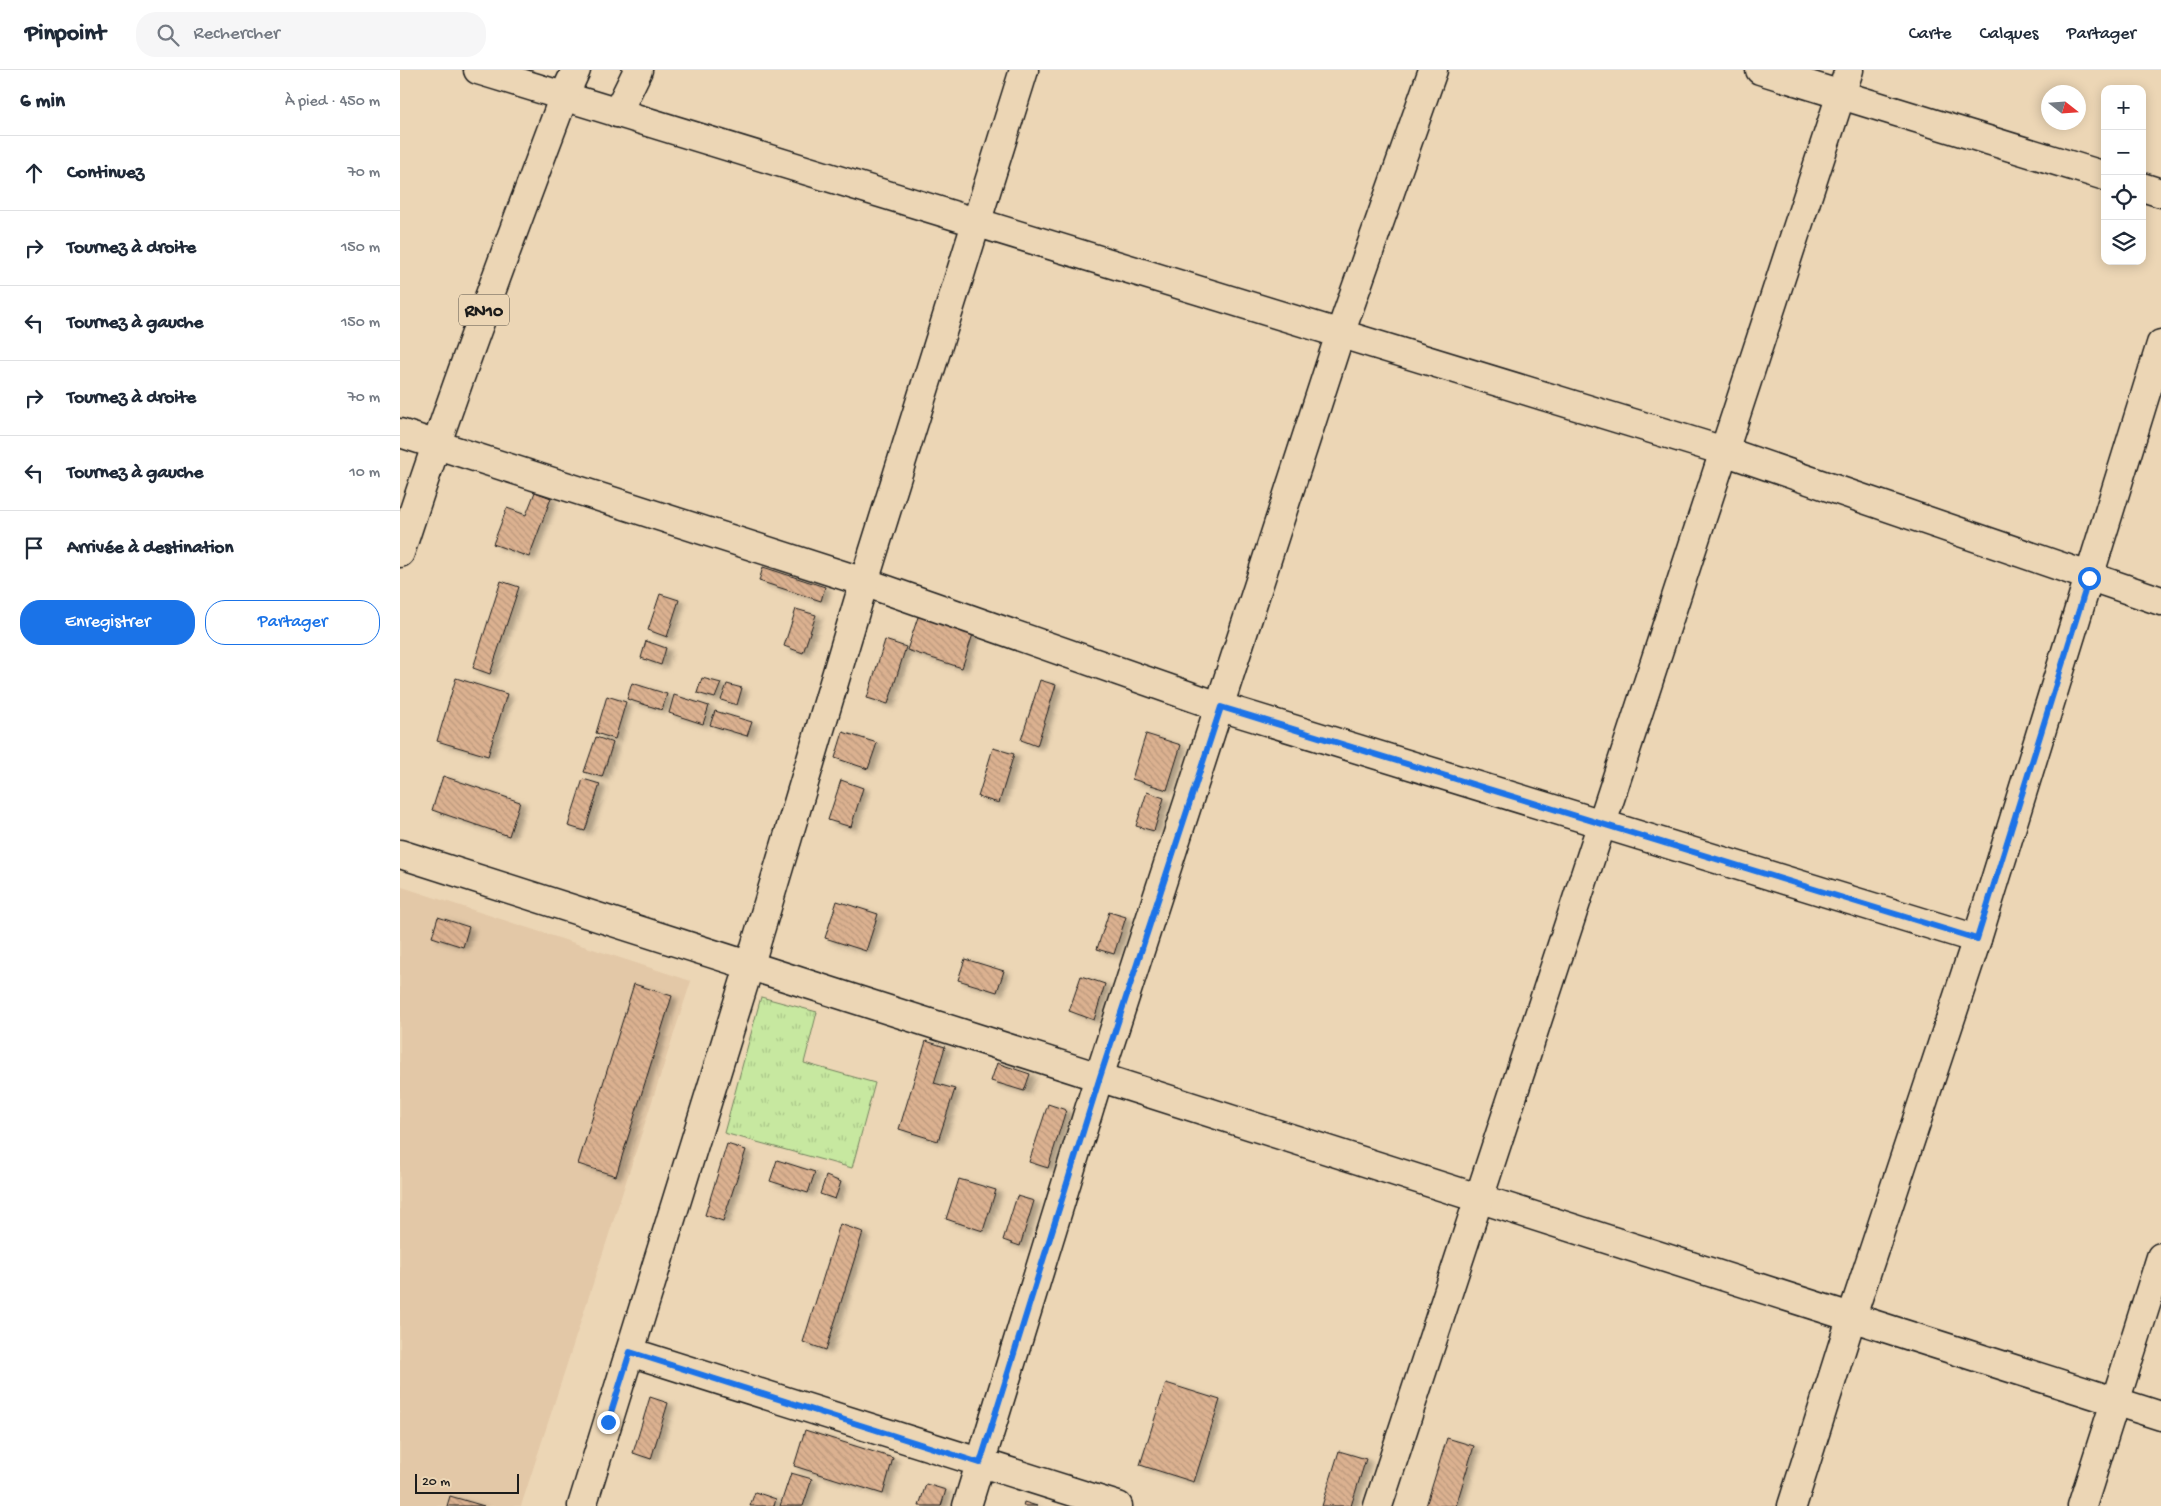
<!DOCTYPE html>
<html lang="fr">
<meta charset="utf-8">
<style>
body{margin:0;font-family:"Gochi Hand",sans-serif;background:#f6f6f7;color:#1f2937}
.controls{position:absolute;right:15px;top:15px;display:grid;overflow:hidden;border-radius:10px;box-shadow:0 2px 12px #0003}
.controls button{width:45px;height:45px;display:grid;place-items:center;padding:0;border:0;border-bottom:1px solid #e0e1e3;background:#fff;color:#1f2937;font:25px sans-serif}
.compass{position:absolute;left:1641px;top:15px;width:45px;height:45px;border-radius:50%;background:#fff;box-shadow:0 2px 12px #0003;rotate:107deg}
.scale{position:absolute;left:15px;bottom:12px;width:104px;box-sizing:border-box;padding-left:5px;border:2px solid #1c1c1c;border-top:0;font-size:14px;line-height:18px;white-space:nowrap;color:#1c1c1c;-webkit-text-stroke:4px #ecd6b5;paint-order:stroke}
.stop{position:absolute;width:15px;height:15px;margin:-11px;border:4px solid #1a73e8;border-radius:50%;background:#fff}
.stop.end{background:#1a73e8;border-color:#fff;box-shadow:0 1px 5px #0008}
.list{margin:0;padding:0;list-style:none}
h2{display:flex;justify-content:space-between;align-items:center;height:65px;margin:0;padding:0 20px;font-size:21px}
h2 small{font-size:16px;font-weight:400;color:#747a83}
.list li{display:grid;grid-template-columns:32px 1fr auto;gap:15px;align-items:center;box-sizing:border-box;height:75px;padding:0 20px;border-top:1px solid #e0e1e3}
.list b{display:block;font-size:19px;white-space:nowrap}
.list em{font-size:16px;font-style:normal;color:#747a83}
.actions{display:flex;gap:10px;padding:15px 20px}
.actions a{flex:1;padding:11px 0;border:1px solid #1a73e8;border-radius:20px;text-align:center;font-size:18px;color:#1a73e8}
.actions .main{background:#1a73e8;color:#fff}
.icon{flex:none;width:28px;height:28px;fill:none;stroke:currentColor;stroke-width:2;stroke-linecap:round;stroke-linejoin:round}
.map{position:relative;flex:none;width:1761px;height:1436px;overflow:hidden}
header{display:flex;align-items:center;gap:30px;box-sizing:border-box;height:70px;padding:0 25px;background:#fff;border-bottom:1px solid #e0e1e3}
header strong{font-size:24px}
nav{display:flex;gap:28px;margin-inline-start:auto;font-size:18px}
.search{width:350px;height:45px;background:#f6f6f7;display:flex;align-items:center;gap:12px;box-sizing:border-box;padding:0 18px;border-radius:20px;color:#747a83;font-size:19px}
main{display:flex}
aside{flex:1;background:#fff}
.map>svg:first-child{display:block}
.built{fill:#e3c8a7}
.grass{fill:url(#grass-tufts);stroke:#72825e}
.building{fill:url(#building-back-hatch);stroke:#1c1c1c;filter:url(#shadow)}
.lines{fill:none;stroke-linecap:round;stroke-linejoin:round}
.minor-casing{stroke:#1c1c1c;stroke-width:31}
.highway-casing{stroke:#1c1c1c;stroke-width:31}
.minor{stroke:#ecd6b5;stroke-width:28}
.highway{stroke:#ecd6b5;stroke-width:28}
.route{stroke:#1a73e8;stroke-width:6}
.labels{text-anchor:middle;stroke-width:4;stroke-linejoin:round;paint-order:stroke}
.shield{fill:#ecd6b5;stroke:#5a544a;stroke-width:1}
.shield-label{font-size:18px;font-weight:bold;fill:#1c1c1c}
</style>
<header>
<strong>Pinpoint</strong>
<div class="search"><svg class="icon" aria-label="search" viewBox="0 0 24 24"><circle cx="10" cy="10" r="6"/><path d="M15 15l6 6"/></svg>Rechercher</div>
<nav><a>Carte</a><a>Calques</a><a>Partager</a></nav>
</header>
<main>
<aside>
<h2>6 min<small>À pied · 450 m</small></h2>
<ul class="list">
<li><svg class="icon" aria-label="ahead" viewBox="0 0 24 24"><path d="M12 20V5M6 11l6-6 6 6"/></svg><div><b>Continuez</b></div><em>70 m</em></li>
<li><svg class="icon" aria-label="right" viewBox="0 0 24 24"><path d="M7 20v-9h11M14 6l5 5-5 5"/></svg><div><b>Tournez à droite</b></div><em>150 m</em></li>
<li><svg class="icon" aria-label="left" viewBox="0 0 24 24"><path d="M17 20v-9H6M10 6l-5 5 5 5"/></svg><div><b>Tournez à gauche</b></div><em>150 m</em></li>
<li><svg class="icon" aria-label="right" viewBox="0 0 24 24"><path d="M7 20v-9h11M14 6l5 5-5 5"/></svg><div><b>Tournez à droite</b></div><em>70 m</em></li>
<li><svg class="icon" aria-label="left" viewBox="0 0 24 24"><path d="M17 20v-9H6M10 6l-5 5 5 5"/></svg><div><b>Tournez à gauche</b></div><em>10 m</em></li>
<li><svg class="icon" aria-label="arrive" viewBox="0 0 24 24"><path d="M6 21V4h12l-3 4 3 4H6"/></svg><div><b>Arrivée à destination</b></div></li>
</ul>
<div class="actions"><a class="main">Enregistrer</a><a>Partager</a></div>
</aside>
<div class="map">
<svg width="1761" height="1436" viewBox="0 0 1761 1436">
<defs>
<pattern id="grass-tufts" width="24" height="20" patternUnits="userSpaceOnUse" patternTransform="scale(1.25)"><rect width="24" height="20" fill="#c7e8a0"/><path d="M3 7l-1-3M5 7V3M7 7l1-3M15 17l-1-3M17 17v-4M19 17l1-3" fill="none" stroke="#aac689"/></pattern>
<pattern id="building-back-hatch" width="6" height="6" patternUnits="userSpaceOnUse" patternTransform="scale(1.25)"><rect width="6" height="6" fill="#dbb190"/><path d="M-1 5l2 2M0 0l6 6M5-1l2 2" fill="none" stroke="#bb987c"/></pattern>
<filter id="shadow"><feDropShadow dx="5.5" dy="3" stdDeviation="2.5" flood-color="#0004"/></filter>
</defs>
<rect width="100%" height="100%" fill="#ecd6b5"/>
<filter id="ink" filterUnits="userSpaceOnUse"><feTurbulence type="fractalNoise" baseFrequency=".02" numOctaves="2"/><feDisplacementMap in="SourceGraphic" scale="10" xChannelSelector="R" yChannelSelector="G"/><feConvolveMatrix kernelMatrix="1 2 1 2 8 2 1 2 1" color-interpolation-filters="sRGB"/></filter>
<g filter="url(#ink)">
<path class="built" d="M2,817L291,911L121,1436H0V824Z"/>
<path class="grass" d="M361,927L417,942L404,993L475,1013L452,1098L324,1063Z"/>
<g class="building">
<path d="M135,422L151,428L129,487L93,474L107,438L126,445Z"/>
<path d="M363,497L425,517L421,531L359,511Z"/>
<path d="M101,511L119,517L90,604L73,598Z"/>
<path d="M260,524L279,530L267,567L248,560Z"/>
<path d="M396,539L416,545L403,583L384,576Z"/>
<path d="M519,544L574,561L562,598L507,580Z"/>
<path d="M485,570L506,577L488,634L467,628Z"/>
<path d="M246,571L266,578L261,595L241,588Z"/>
<path d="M56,608L107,624L88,686L37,671Z"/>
<path d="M302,608L321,613L315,628L297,623Z"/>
<path d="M640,610L656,615L637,676L621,670Z"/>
<path d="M232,613L267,624L262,640L227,629Z"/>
<path d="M327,614L342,618L337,635L321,630Z"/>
<path d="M274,625L309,636L303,654L269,643Z"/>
<path d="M207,626L226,632L215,669L196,663Z"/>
<path d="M315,641L352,652L347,666L310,655Z"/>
<path d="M443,662L477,673L468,699L435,688Z"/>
<path d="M746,664L781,675L767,720L732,709Z"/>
<path d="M196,667L213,673L202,707L184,702Z"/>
<path d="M593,678L614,684L599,733L578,727Z"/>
<path d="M43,706L120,732L109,766L32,740Z"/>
<path d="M183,709L200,714L185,761L168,756Z"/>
<path d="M441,710L463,718L451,757L428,750Z"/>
<path d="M747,722L764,728L754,761L736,756Z"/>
<path d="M437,831L478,844L466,881L425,868Z"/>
<path d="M709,842L726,847L714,884L697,879Z"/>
<path d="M38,847L69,857L63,877L32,867Z"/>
<path d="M565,889L604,901L597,922L558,910Z"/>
<path d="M681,906L705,914L694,950L669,941Z"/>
<path d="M234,914L272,926L216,1106L178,1094Z"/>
<path d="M526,971L545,977L534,1013L555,1019L538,1071L499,1059Z"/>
<path d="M597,993L630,1004L624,1021L591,1011Z"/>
<path d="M648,1034L666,1040L648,1098L629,1092Z"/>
<path d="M327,1074L346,1080L323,1151L305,1145Z"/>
<path d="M377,1090L415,1102L408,1123L370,1111Z"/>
<path d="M426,1106L441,1112L435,1129L420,1124Z"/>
<path d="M559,1109L596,1120L583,1161L546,1149Z"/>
<path d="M617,1126L634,1131L620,1176L603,1170Z"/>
<path d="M440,1154L463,1162L426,1280L403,1272Z"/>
<path d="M766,1313L820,1330L794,1412L740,1395Z"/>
<path d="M250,1327L268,1333L251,1389L233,1383Z"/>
<path d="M405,1360L493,1388L483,1424L394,1396Z"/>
<path d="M1047,1368L1074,1376L1056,1436H1026Z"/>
<path d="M939,1381L966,1389L951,1436H922Z"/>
<path d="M391,1403L412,1409L403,1436H380Z"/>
<path d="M526,1414L546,1420L541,1436H519Z"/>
<path d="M355,1422L376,1429L374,1436H350Z"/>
<path d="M50,1426L84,1436H47Z"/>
<path d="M624,1432L637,1436H623Z"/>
</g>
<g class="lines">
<g class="minor-casing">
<g id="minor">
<path d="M78,0L1324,381L1761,531"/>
<path d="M1360,0L1705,106"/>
<path d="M217,43L238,0"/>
<path d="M1742,117L1761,123"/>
<path d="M0,363L464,512L821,637L1577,869"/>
<path d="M0,784C588,969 1173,1163 1761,1346"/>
<path d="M230,1282L718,1436"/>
<path d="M182,1436L350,894L464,512L624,0"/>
<path d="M567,1436L699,1007L940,264L1033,0"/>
<path d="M978,1436L1449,0"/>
<path d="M1392,1436L1451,1249L1577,869L1761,274"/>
<path d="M1682,1436L1761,1187"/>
</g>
</g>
<g class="highway-casing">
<path id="highway" d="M0,483C50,329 107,178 164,26L176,0"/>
</g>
<use href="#minor" class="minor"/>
<use href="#highway" class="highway"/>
</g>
</g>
<g class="lines" filter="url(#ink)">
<path class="route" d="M208,1352L230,1282L580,1393L700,1007L821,637L1577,869L1689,508"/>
</g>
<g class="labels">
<rect class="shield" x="59" y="224.5" width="50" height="31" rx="4"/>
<g class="shield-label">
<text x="84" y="246">RN10</text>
</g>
</g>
</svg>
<div class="controls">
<button>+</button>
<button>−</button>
<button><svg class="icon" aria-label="locate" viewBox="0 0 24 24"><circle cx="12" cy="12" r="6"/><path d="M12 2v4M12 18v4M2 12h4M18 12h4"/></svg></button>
<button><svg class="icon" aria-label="layers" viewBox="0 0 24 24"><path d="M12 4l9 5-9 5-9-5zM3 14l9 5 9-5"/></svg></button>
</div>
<svg class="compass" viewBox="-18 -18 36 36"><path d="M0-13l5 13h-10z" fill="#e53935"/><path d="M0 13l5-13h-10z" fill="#747a83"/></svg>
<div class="scale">20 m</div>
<div class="stop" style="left:1689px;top:508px"></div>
<div class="stop end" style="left:208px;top:1352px"></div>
</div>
</main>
